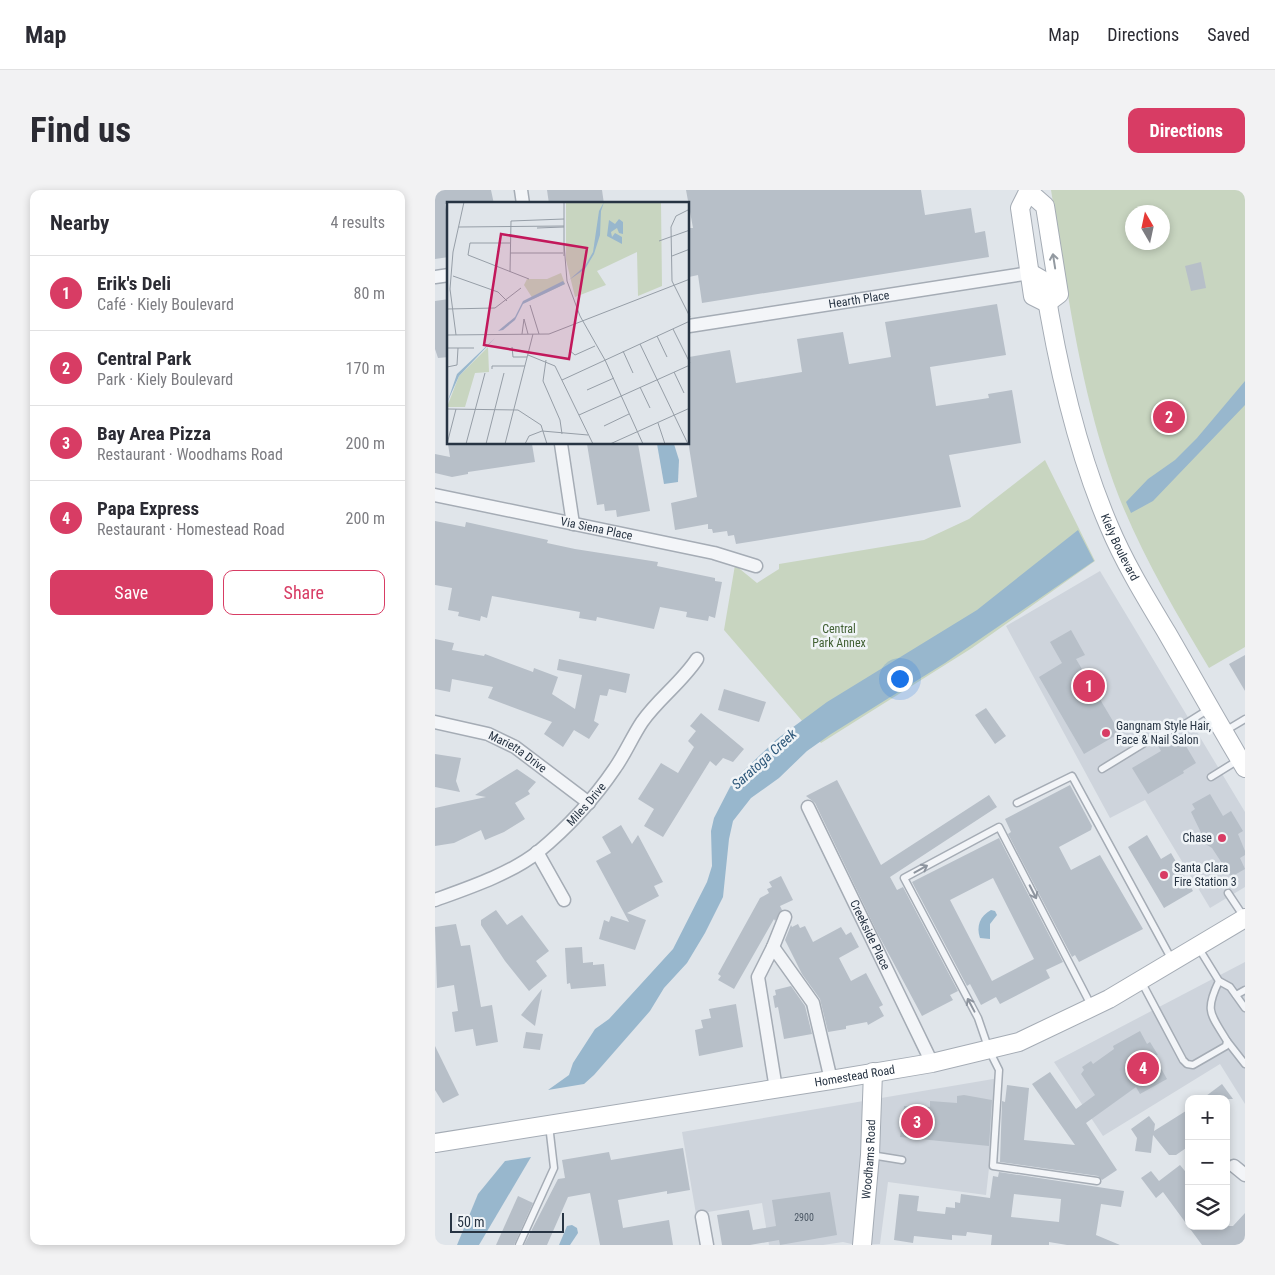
<!DOCTYPE html>
<meta charset="utf-8">
<style>
body{margin:0;font-family:"Roboto Condensed",sans-serif;background:#f2f2f3;color:#2b2b33}
.controls{position:absolute;right:15px;bottom:15px;display:grid;overflow:hidden;border-radius:10px;box-shadow:0 2px 8px #0003}
.controls button{width:45px;height:45px;display:grid;place-items:center;padding:0;border:0;border-bottom:1px solid #e1e1e2;background:#fff;color:#2b2b33;font:25px sans-serif}
.compass{position:absolute;left:690px;top:15px;width:45px;height:45px;border-radius:50%;background:#fff;box-shadow:0 2px 8px #0003;rotate:351deg}
.scale{position:absolute;left:15px;bottom:12px;width:114px;box-sizing:border-box;padding-left:5px;border:2px solid #273443;border-top:0;font-size:14px;line-height:18px;white-space:nowrap;color:#273443;-webkit-text-stroke:4px #f0f4f7;paint-order:stroke}
.you{position:absolute;left:464px;top:488px;width:18px;height:18px;margin:-12px;border:4px solid #fff;border-radius:50%;background:#1a73e8;box-shadow:0 0 0 8px #1a73e833}
.badge{display:grid;place-items:center;width:32px;height:32px;border-radius:50%;background:#d83c64;color:#fff;font-size:16px;font-weight:700}
.pin{position:absolute;translate:-50% -50%;border:2px solid #fff;box-shadow:0 1px 5px #0006}
.list{margin:0;padding:0;list-style:none}
h2{display:flex;justify-content:space-between;align-items:center;height:65px;margin:0;padding:0 20px;font-size:21px}
h2 small{font-size:16px;font-weight:400;color:#7c7c81}
.list li{display:grid;grid-template-columns:32px 1fr auto;gap:15px;align-items:center;box-sizing:border-box;height:75px;padding:0 20px;border-top:1px solid #e1e1e2}
.list b{display:block;font-size:19px;white-space:nowrap}
.list p{margin:0;font-size:16px;white-space:nowrap;color:#7c7c81}
.list em{font-size:16px;font-style:normal;color:#7c7c81}
.actions{display:flex;gap:10px;padding:15px 20px}
.actions a{flex:1;padding:11px 0;border:1px solid #d83c64;border-radius:10px;text-align:center;font-size:18px;color:#d83c64}
.actions .main{background:#d83c64;color:#fff}
.icon{flex:none;width:28px;height:28px;fill:none;stroke:currentColor;stroke-width:2;stroke-linecap:round;stroke-linejoin:round}
.map{position:relative;flex:none;width:810px;height:1055px;overflow:hidden;border-radius:10px}
header{display:flex;align-items:center;gap:30px;box-sizing:border-box;height:70px;padding:0 25px;background:#fff;border-bottom:1px solid #e1e1e2}
header strong{font-size:24px}
nav{display:flex;gap:28px;margin-inline-start:auto;font-size:18px}
.intro{display:flex;align-items:center;justify-content:space-between;box-sizing:border-box;height:120px;padding:0 30px}
h1{margin:0;font-size:35px}
.button{padding:12px 22px;border-radius:10px;background:#d83c64;color:#fff;font-size:18px;font-weight:700}
main{display:flex;gap:30px;padding:0 30px}
aside{flex:1;background:#fff;border-radius:10px;box-shadow:0 2px 8px #0003}
.map>svg:first-child{display:block}
.built{fill:#ced4dc}
.green{fill:#c8d5c0;fill-rule:evenodd}
.water{fill:#98b7cd}
.building{fill:#b7bfc8;fill-rule:evenodd}
.lines{fill:none;stroke-linecap:round;stroke-linejoin:round}
.lane-casing{stroke:#a5acb5;stroke-width:9}
.street-casing{stroke:#a5acb5;stroke-width:15}
.secondary-casing{stroke:#a5acb5;stroke-width:20}
.lane{stroke:#f3f5f8;stroke-width:6}
.street{stroke:#f3f5f8;stroke-width:12}
.secondary{stroke:#fff;stroke-width:18}
.oneway{stroke:#939aa1}
.oneway2{stroke:#8d949e}
.poi-dot{fill:#d83c64;stroke:#f0f4f7;stroke-width:2}
.labels{text-anchor:middle;stroke-width:5;stroke-linejoin:round;paint-order:stroke}
.number-label{font-size:10px;fill:#4b5764}
.street-label{font-size:12px;fill:#273443;stroke:#f0f4f7}
.park-label{font-size:12px;fill:#416033;stroke:#f0f4f7}
.poi-label{font-size:12px;fill:#273443;stroke:#f0f4f7;text-anchor:start}
.water-label{font-size:14px;font-style:italic;fill:#2e587a;stroke:#f0f4f7}
.inset-road{fill:none;stroke:#969ea7;stroke-width:1}
.view{fill:#c2185b;fill-opacity:0.15;stroke:#c2185b;stroke-width:2.5}
.inset-edge{fill:none;stroke:#273443;stroke-width:2.5}
</style>
<header>
<strong>Map</strong>
<nav><a>Map</a><a>Directions</a><a>Saved</a></nav>
</header>
<div class="intro"><h1>Find us</h1><a class="button">Directions</a></div>
<main>
<aside>
<h2>Nearby<small>4 results</small></h2>
<ul class="list">
<li><span class="badge">1</span><div><b>Erik's Deli</b><p>Café · Kiely Boulevard</p></div><em>80 m</em></li>
<li><span class="badge">2</span><div><b>Central Park</b><p>Park · Kiely Boulevard</p></div><em>170 m</em></li>
<li><span class="badge">3</span><div><b>Bay Area Pizza</b><p>Restaurant · Woodhams Road</p></div><em>200 m</em></li>
<li><span class="badge">4</span><div><b>Papa Express</b><p>Restaurant · Homestead Road</p></div><em>200 m</em></li>
</ul>
<div class="actions"><a class="main">Save</a><a>Share</a></div>
</aside>
<div class="map">
<svg width="810" height="1055" viewBox="0 0 810 1055">
<rect width="100%" height="100%" fill="#e0e5ea"/>
<g class="built">
<path d="M665,381L810,622V697L775,718L710,610L675,628L571,436Z"/>
<path d="M810,772V914L785,874L668,946L619,872Z"/>
<path d="M564,888L551,1005L453,992L445,1054L421,1055L408,1052L388,1055H334L327,1013L261,1024L247,942Z"/>
</g>
<g class="green">
<path d="M616,0H810V457L774,478C741,423 708,367 684,307C646,208 633,104 616,0ZM698,22H728V52H698Z"/>
<path d="M610,270L660,371L537,458L386,553L289,440L300,375L322,393L344,379V374L489,350L534,329Z"/>
</g>
<g class="water">
<path d="M810,191V215L718,311L696,323L691,312L713,289L740,270L762,248Z"/>
<path d="M222,254H239L244,270L243,292L229,294Z"/>
<path d="M643,340L659,371L510,473L396,544L372,561L344,588L316,608L298,631L294,649L288,707L270,743L252,773L229,798L215,821L159,885L149,894L113,900L134,885L138,873L160,839L174,829L238,759L272,692L277,676L276,641L279,628L295,597L303,586L342,549L392,512L542,420Z"/>
<path d="M556,720L560,721L562,725L555,734V749L545,748C541,736 545,726 556,720Z"/>
<path d="M96,967L44,1055H22L43,1004L70,971Z"/>
<path d="M137,1035L142,1038L143,1043L135,1055H124L132,1036Z"/>
</g>
<g class="building">
<path d="M0,0H56L59,14H10L14,37V67L0,69Z"/>
<path d="M112,0H167L169,14H114Z"/>
<path d="M251,0H486L490,25L536,18L540,43L550,41L554,67L267,113L263,85L254,87V38H258Z"/>
<path d="M766,72L771,98L756,101L750,76Z"/>
<path d="M14,109V167L3,168L0,159V111Z"/>
<path d="M562,114L571,165L495,177L501,216L554,208L553,204L577,200L586,253L514,265L526,317L301,354L299,345L293,346L292,341L278,343L277,339H273V334L240,340L236,313L262,307L254,257V167L295,160L301,193L367,182L362,149L408,142L414,174L456,167L450,132Z"/>
<path d="M13,254H97L100,272L33,282V284L17,287L0,283V264L15,267Z"/>
<path d="M152,254H203L215,321L182,327L181,320L170,321L169,314L162,315Z"/>
<path d="M0,331L30,337L31,332L113,350L112,353L140,359L223,372L222,376L280,388V391L287,392L280,428L274,426L273,431L251,427L252,422L225,417L219,439L162,427L161,431L144,428L145,422L57,406L52,428L46,426L45,431L23,426L24,422L13,420L17,398L0,395Z"/>
<path d="M636,440L650,465L641,469L685,543L649,564L604,487L627,473L615,452Z"/>
<path d="M0,449L19,453L17,460L49,466L50,464L98,482L99,478L123,487L117,504L140,519L147,485L122,480L124,469L195,484L191,503L174,499L172,506L165,505L159,531L164,534L154,549L139,540L128,557L109,544L117,532L53,508L58,497L17,489L15,502L0,499Z"/>
<path d="M810,465V501L794,474Z"/>
<path d="M289,499L331,512L324,532L283,520Z"/>
<path d="M551,518L571,546L560,554L540,525Z"/>
<path d="M266,523L309,559L298,572L288,568L281,576L275,571L228,647L209,636L219,619L203,609L226,573L243,583L259,557L253,551L261,541L255,536Z"/>
<path d="M738,545L743,554L748,551L761,573L748,581L749,583L713,604L697,578L726,561L722,554Z"/>
<path d="M0,564L26,568L21,591L25,602L0,597Z"/>
<path d="M82,579L101,592L93,601L95,604L80,613L90,629L69,642L50,650L46,640L19,653L0,656V618L51,607L40,605Z"/>
<path d="M402,590L446,675L554,605L562,617L455,687L462,700L468,697L523,801L515,805L518,810L487,826L442,742L380,613L371,606Z"/>
<path d="M635,595L657,636L656,640L624,657L636,680L665,665L708,739L644,772L640,765L637,767L573,644L576,642L570,629Z"/>
<path d="M775,604L788,626L796,621L808,641L803,644L810,661V665L805,668L810,679L796,687L777,658L772,655L756,622L760,619L757,614Z"/>
<path d="M186,635L197,654L203,645L228,692L219,696L224,706L192,723L211,730L200,760L164,749L169,730L174,732L176,726L194,732L161,671L176,663L167,647Z"/>
<path d="M712,645L726,669L736,663L758,701L729,718L693,657Z"/>
<path d="M564,648L628,772L611,780L615,788L565,814L561,807L546,815L535,794L532,796L477,692ZM558,688L599,769L557,791L515,710Z"/>
<path d="M346,686L358,710L345,716L347,720L340,731L339,729L299,799L283,790L286,786L283,784L325,708L334,703L332,699L337,697L334,692Z"/>
<path d="M61,720L72,735L87,725L114,761L101,771L112,786L94,801L70,771L46,735V730Z"/>
<path d="M21,734L26,756L35,755L46,817L57,815L63,852L41,856L38,839L20,842L17,822L23,821L19,795L2,798L0,737Z"/>
<path d="M363,734L365,738L370,736L378,752L406,737L411,745L416,742L424,757L404,768L416,791L431,783L448,815L444,817L449,826L433,835L432,832L411,836V839L393,842L385,809L367,784L350,750L356,735L357,737Z"/>
<path d="M147,757L148,773L158,772V775L169,774L171,796L136,799L135,793L132,794L130,758Z"/>
<path d="M356,796L370,816L377,844L349,849L343,817L340,818L338,806L341,805L340,800Z"/>
<path d="M107,799L100,836L86,825Z"/>
<path d="M301,814L308,857L264,866L260,840L268,838L266,830L276,828L274,819Z"/>
<path d="M705,841L712,854L715,852L723,865L719,866L732,889L705,904L701,897L651,933L682,980L667,990L663,986L565,972L567,911L570,912L572,895L594,898L589,950L640,955L597,894L615,882L641,919L660,905L646,884L649,880L647,877L656,871L658,874L679,859L678,856Z"/>
<path d="M91,842L108,844L105,860L88,858Z"/>
<path d="M0,856L24,905L8,913L0,900Z"/>
<path d="M787,894L798,909H767Z"/>
<path d="M529,905L557,910L554,956L465,947L469,916L495,917V911L522,913V906Z"/>
<path d="M754,919V956L741,965H734L718,945L716,963L700,961L702,948L696,939L714,926L720,934L719,941Z"/>
<path d="M248,958L255,1000L232,1004V1001L183,1010L188,1038L234,1030L238,1055H165L155,1003L133,1007L112,1055H89L123,989L130,988L127,970L174,962L176,970Z"/>
<path d="M745,975L754,986V1036H798L810,1023V1055H767L728,1002L721,1008L706,988L716,981L724,991Z"/>
<path d="M564,982L689,1001L686,1017L666,1014L661,1045L685,1055H632L614,1052V1055H556L557,1045L532,1042L531,1046L517,1045V1050L479,1046L478,1053L459,1050L464,1004L484,1006L482,1021L510,1024L511,1017L520,1018V1012L525,1013L526,1004L555,1008L558,986L563,987ZM579,1004L626,1009L624,1032L576,1027Z"/>
<path d="M395,1002L402,1045L345,1055L344,1050L315,1055H287L282,1025L314,1020L318,1040L341,1036L337,1010Z"/>
<path d="M83,1006L98,1013L79,1055H61Z"/>
</g>
<g class="lines">
<g class="lane-casing">
<g id="lane">
<path d="M790,541L810,529"/>
<path d="M667,579L716,549L750,534L774,519"/>
<path d="M776,587L805,569"/>
<path d="M582,613L637,586L737,770"/>
<path d="M793,703L809,727"/>
<path d="M763,757L784,791L795,797L810,818"/>
<path d="M706,791L748,870L752,874L758,875L791,856L792,851C776,824 769,822 784,791"/>
<path d="M801,805L810,800"/>
<path d="M657,817L564,637L469,688L543,828L554,860L564,880L558,976L662,991"/>
<path d="M792,851L810,874"/>
<path d="M436,965L467,970"/>
<path d="M84,1055L119,978L114,935"/>
</g>
</g>
<g class="street-casing">
<g id="street">
<path d="M86,0L88,14"/>
<path d="M0,87L14,85"/>
<path id="s1" d="M254,136L595,83"/>
<path d="M126,254L138,334"/>
<path id="s2" d="M0,305L279,363L321,376"/>
<path id="s3" d="M0,532L53,544L80,557L154,613"/>
<path id="s4" d="M373,617L497,873"/>
<path d="M102,662L129,710"/>
<path id="s5" d="M0,710C33,698 75,684 103,662C132,638 159,609 180,578C190,564 197,547 207,532C223,509 246,493 262,469"/>
<path d="M338,757L350,727"/>
<path d="M341,899L323,787L338,757L378,813L396,890"/>
<path d="M799,976L810,985"/>
<path d="M267,1027L272,1055"/>
</g>
</g>
<g class="secondary-casing">
<g id="secondary">
<path d="M594,0L585,18L598,106L612,113"/>
<path d="M594,2L610,16L624,104L612,113"/>
<path id="s6" d="M595,83L609,91C622,174 641,259 674,336C690,374 711,408 732,443C758,488 783,533 810,578"/>
<path id="s7" d="M0,953L396,890L497,873L584,852L674,809L810,728"/>
<path id="s8" d="M427,1055L435,965L438,882"/>
</g>
</g>
<use href="#lane" class="lane"/>
<use href="#street" class="street"/>
<use href="#secondary" class="secondary"/>
</g>
<defs><path id="oneway-shaft" d="M-6 0H5M1.5-3L5.5 0L1.5 3" fill="none" stroke-width="1.6" stroke-linecap="round" stroke-linejoin="round" transform="scale(1.25)"/></defs>
<use class="oneway" href="#oneway-shaft" transform="translate(619 71) rotate(-99)"/>
<g class="oneway2">
<use href="#oneway-shaft" transform="translate(486 679) rotate(-29)"/>
<use href="#oneway-shaft" transform="translate(598 702) rotate(63)"/>
<use href="#oneway-shaft" transform="translate(536 815) rotate(-118)"/>
</g>
<g class="poi-dot">
<circle cx="671" cy="543" r="5"/>
<circle cx="787" cy="648" r="5"/>
<circle cx="729" cy="685" r="5"/>
</g>
<g class="labels">
<g class="number-label">
<text x="369" y="1031">2900</text>
</g>
<g class="street-label">
<text dy="4" stroke="none"><textPath href="#s1" startOffset="172">Hearth Place</textPath></text>
<text dy="4" stroke="none"><textPath href="#s2" startOffset="165">Via Siena Place</textPath></text>
<text dy="4" stroke="none"><textPath href="#s6" startOffset="294">Kiely Boulevard</textPath></text>
<text dy="4" stroke="none"><textPath href="#s3" startOffset="89">Marietta Drive</textPath></text>
<text dy="4" stroke="none"><textPath href="#s5" startOffset="182">Miles Drive</textPath></text>
<text dy="4" stroke="none"><textPath href="#s4" startOffset="142">Creekside Place</textPath></text>
<text dy="4" stroke="none"><textPath href="#s7" startOffset="425">Homestead Road</textPath></text>
<text dy="4" stroke="none"><textPath href="#s8" startOffset="86">Woodhams Road</textPath></text>
</g>
<g class="park-label">
<text x="404" y="443">Central<tspan x="404" dy="14">Park Annex</tspan></text>
</g>
<g class="poi-label">
<text x="681" y="540">Gangnam Style Hair,<tspan x="681" dy="14">Face &amp; Nail Salon</tspan></text>
<text x="777" y="652" text-anchor="end">Chase</text>
<text x="739" y="682">Santa Clara<tspan x="739" dy="14">Fire Station 3</tspan></text>
</g>
<g class="water-label">
<text transform="translate(329 569) rotate(-42)" y="5">Saratoga Creek</text>
</g>
</g>
<g transform="translate(12 12)">
<rect width="242" height="242" fill="#e0e5ea"/>
<path d="M119,0H214L215,84L191,94L190,50L150,69L159,83L128,95L119,58ZM114,71L118,82L86,97L77,83L80,77H100ZM41,145L42,170L28,171L18,205H0L12,174Z" fill="#c8d5c0"/>
<path d="M157,0L154,9L153,33L147,52L138,67L122,78L138,64L146,50L152,9ZM162,18L168,22L172,17L176,20V32L172,31L170,26L164,30L165,35L168,31L175,35V42L160,34ZM116,79L118,82L76,102L68,118L56,128L51,129L68,115L76,99ZM48,136L12,174L0,201L10,172Z" fill="#98b7cd"/>
<path class="inset-road" d="M117,0V54M243,7L229,14L224,25L225,79L243,115M12,25L117,24M90,26L117,25M212,39L243,28M63,41H23L21,53L82,77M117,42L120,79L133,114L158,158L196,242M63,51H116M225,54L243,47M63,70L64,19L117,17M6,74L51,90L60,99M83,103L92,132M0,107L48,106L74,86M226,127L243,161M75,132L77,117L81,132M0,133L102,132L243,77M9,133L3,87L6,50L17,0M210,134L220,155M193,142L241,242M65,145L66,155H80M0,146H27M122,148L128,153L148,144M176,149L186,171M81,153L108,164L146,242M99,158L96,179L113,218L115,232M0,165L10,163L11,146M45,167V164H78M227,170L237,191M115,178L243,119M193,185L203,206M140,188L167,176M0,207L71,208L94,223L100,242M132,213L243,163M211,221L218,242M157,224L182,212M0,242L9,207M19,242L38,171M39,242L57,171M58,242L86,132M78,242L82,234L95,229L141,233M163,242L243,206"/>
<path class="view" d="M54,32L140,46L122,157L37,143Z"/>
<rect width="242" height="242" class="inset-edge"/>
</g>
</svg>
<div class="controls">
<button>+</button>
<button>−</button>
<button><svg class="icon" aria-label="layers" viewBox="0 0 24 24"><path d="M12 4l9 5-9 5-9-5zM3 14l9 5 9-5"/></svg></button>
</div>
<svg class="compass" viewBox="-18 -18 36 36"><path d="M0-13l5 13h-10z" fill="#e53935"/><path d="M0 13l5-13h-10z" fill="#7c7c81"/></svg>
<div class="scale">50 m</div>
<div class="you"></div>
<div class="pin badge" style="left:654px;top:496px">1</div>
<div class="pin badge" style="left:734px;top:227px">2</div>
<div class="pin badge" style="left:482px;top:932px">3</div>
<div class="pin badge" style="left:708px;top:878px">4</div>
</div>
</main>
